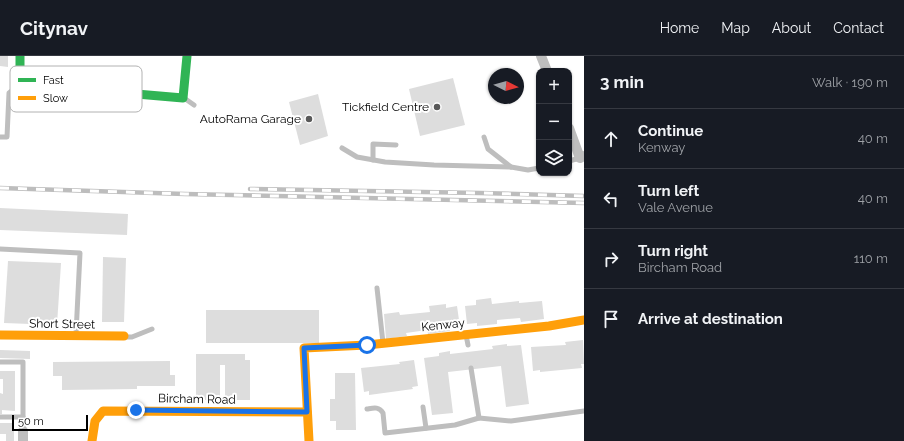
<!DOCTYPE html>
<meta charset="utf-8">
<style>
body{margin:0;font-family:Raleway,sans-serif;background:#20242c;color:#f1f3f6}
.controls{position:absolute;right:12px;top:12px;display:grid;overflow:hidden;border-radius:8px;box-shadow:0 1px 3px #0004}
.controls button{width:36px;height:36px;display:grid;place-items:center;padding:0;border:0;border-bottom:1px solid #363941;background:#171b24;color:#f1f3f6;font:20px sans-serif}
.compass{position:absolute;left:488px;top:12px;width:36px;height:36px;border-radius:50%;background:#171b24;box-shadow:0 1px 3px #0004;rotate:95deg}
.scale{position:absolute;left:12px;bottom:10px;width:76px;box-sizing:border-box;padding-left:4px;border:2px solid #000;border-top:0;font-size:11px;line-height:14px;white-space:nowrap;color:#000;-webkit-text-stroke:3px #fff;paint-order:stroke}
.stop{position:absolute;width:12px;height:12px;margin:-9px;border:3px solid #1a73e8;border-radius:50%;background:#fff}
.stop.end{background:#1a73e8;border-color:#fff;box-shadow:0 1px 4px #0008}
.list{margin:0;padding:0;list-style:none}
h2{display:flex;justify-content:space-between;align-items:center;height:52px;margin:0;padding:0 16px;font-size:17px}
h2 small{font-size:13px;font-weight:400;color:#9ea1a6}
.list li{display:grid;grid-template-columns:26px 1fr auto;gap:12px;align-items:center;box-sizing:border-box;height:60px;padding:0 16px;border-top:1px solid #363941}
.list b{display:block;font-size:15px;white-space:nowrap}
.list p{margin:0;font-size:13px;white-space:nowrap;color:#9ea1a6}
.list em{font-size:13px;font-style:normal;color:#9ea1a6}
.icon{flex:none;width:22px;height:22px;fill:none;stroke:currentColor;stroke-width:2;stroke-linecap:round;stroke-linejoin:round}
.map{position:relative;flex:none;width:584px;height:385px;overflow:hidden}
header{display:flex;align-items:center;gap:24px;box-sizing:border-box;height:56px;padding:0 20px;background:#171b24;border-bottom:1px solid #363941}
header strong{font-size:19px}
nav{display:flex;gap:22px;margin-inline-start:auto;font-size:14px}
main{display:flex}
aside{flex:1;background:#171b24}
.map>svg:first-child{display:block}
.building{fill:#ddd}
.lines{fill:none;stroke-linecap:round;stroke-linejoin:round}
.lane{stroke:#bebebe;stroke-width:5}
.street{stroke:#bebebe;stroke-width:10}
.fast{stroke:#30b455;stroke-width:9}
.slow{stroke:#ff9f0a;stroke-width:9}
.rail-casing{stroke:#bdbdbd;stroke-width:4.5}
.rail{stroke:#fff;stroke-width:3;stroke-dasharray:9;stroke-linecap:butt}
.route{stroke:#1a73e8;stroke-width:5}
.poi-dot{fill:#595959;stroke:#fff;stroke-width:1.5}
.labels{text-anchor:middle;stroke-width:4;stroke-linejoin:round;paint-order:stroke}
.poi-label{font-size:12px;fill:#000;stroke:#fff;text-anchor:end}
.street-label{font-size:12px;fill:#000;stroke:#fff}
.key{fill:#fff;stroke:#b2b2b2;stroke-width:1}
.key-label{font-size:11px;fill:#000}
</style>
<header>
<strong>Citynav</strong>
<nav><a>Home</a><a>Map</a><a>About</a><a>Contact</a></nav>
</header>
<main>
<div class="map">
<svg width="584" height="385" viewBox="0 0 584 385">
<rect width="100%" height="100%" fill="#fff"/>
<g class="building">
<path d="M0,0H8V11L0,10Z"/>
<path d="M453,22L465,69L420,80L409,33Z"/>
<path d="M318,38L328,80L300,89L289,46Z"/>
<path d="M0,152L128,158L127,179L0,174Z"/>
<path d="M103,201L126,202L124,266H102Z"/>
<path d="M8,205L61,207L57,269L4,267Z"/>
<path d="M491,242L492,248L519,245V247L542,245L544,263L521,266L520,262L497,264V268L477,270V267L467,268L465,250L476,249V244Z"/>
<path d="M446,248V252L457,250L460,271L450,272V275L428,278L427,274L406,277L407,280L386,283L384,258L399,256L400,259L430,256L429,250Z"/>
<rect x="206" y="254" width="113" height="33"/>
<path d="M583,284L584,308H581L582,312L540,316V314L533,315L531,291L566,289L565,286Z"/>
<path d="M507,288V290L521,289L529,348L506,351L501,310L448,316L453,357L432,359L424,302L439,300V297L450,295V298L493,293L492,290Z"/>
<path d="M0,294L30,295V303L0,302Z"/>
<path d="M196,298H245V304H250V344H225V309H220V344H196Z"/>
<path d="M414,304L418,330L412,331L413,333L369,339V335L364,336L361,312L400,308L399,306Z"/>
<path d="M170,305V319H175V330H137V333L62,334V320H53V306Z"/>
<path d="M0,315H15V355L2,354V358H0V337L3,338V323H0Z"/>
<path d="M335,317H355L356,374H336V365H330V343H335Z"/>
<path d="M0,367H14V385H6V378H0Z"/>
</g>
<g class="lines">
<g class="lane">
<path d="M184,42L194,49"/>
<path d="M0,81H7L9,37L20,28"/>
<path d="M484,81L488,93L511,111"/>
<path d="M342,92L357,101L385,106L434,109L511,111L528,114L539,112"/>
<path d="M373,104V88L396,89"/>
<path d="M569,105L580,102"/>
<path d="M0,193L80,197L76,278"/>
<path d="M377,232L383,287"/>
<path d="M466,279L468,289"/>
<path d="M125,281H132L152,273"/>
<path d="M0,306H23V375"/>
<path d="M471,312L479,362L511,365L584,355"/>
<path d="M423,351L426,372"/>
<path d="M367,353C373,352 379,350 383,357L385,377L455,369L479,362"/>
<path d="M0,361H23"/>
</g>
<g class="street">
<path d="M541,0L547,15"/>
<path d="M569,72L580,102L584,100"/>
<path d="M23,385V375"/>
</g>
<path class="fast" d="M20,0V28L183,42L187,0"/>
<g class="slow">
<path d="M0,279L124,280"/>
<path d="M92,385L95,365L103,355L307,356"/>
<path d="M309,385L304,292L367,289L549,270L584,264"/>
</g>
<g class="rail-casing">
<g id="rail">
<path d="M0,132L185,138L584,147"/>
<path d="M250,133L480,137L584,140"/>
</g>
</g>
<use href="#rail" class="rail"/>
</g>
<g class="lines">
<path class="route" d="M136,354L307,356L304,292L367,289"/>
</g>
<g class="poi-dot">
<circle cx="437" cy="51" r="4"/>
<circle cx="309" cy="63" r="4"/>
</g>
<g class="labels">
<g class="poi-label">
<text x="429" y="55">Tickfield Centre</text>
<text x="301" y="67">AutoRama Garage</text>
</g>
<g class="street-label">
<text transform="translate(62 268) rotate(1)" y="4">Short Street</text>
<text transform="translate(443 269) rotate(-6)" y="4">Kenway</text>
<text transform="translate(197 343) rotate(1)" y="4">Bircham Road</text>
</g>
</g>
<rect x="10" y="10" width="132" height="46" rx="6" class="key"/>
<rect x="18" y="22" width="18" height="4" fill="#30b455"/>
<rect x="18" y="40" width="18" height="4" fill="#ff9f0a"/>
<g class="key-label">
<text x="43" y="28">Fast</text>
<text x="43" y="46">Slow</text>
</g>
</svg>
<div class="controls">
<button>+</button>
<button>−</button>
<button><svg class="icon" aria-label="layers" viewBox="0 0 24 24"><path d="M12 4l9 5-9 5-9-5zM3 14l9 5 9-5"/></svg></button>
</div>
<svg class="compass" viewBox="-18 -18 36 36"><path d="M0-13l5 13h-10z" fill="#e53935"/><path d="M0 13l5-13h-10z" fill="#9ea1a6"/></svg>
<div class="scale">50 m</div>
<div class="stop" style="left:367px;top:289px"></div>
<div class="stop end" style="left:136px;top:354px"></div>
</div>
<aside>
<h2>3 min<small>Walk · 190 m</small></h2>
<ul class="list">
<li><svg class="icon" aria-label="ahead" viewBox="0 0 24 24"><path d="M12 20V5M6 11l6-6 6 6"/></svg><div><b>Continue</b><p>Kenway</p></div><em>40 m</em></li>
<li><svg class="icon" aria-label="left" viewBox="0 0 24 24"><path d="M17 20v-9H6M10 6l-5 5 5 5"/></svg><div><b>Turn left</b><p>Vale Avenue</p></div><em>40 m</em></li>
<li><svg class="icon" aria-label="right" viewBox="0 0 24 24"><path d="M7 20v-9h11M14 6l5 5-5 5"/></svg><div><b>Turn right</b><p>Bircham Road</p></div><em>110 m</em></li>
<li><svg class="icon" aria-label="arrive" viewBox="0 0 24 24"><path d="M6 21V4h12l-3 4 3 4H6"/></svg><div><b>Arrive at destination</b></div></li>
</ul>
</aside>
</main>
